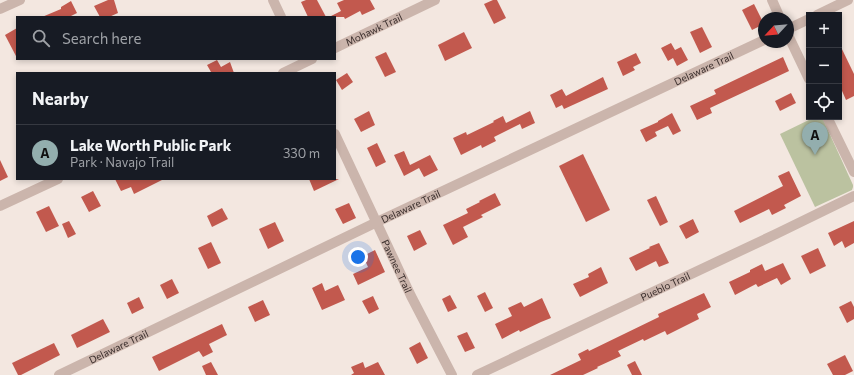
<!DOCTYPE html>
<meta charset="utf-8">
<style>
body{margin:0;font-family:Commissioner,sans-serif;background:#20242c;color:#f1f3f6}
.controls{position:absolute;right:12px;top:12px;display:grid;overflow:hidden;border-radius:0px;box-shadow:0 2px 6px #0003}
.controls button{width:36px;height:36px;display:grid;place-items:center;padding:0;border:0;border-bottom:1px solid #363941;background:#171b24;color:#f1f3f6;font:20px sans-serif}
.compass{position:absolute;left:758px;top:12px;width:36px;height:36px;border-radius:50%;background:#171b24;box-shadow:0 2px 6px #0003;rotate:244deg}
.you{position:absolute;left:358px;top:257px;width:14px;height:14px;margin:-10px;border:3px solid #fff;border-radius:50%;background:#1a73e8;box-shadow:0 0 0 6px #1a73e833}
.badge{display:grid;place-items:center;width:26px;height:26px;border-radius:50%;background:#93aeae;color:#111;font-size:13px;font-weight:700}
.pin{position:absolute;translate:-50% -33px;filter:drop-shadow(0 1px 2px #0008)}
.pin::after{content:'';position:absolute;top:21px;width:14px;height:12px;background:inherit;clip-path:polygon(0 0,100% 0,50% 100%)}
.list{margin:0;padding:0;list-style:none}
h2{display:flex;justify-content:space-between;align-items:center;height:52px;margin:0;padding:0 16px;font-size:17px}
h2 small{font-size:13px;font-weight:400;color:#9ea1a6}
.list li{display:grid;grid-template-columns:26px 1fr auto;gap:12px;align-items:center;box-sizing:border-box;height:56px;padding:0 16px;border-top:1px solid #363941}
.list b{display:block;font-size:15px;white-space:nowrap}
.list p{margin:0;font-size:13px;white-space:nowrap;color:#9ea1a6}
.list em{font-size:13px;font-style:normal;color:#9ea1a6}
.icon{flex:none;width:22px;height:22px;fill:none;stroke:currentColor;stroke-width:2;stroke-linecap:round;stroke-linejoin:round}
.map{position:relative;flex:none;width:854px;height:375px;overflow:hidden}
.search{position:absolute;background:#171b24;box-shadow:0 2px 6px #0003;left:16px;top:16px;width:320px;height:44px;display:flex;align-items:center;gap:10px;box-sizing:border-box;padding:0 14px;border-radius:0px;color:#9ea1a6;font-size:15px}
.panel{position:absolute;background:#171b24;box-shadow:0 2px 6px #0003;left:16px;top:72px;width:320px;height:108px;border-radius:0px}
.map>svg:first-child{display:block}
.green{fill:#bbc2a0}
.building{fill:#c2594e}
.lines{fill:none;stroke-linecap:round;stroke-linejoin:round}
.minor{stroke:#cbb5ac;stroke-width:10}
.tertiary{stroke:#cbb5ac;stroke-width:10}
.labels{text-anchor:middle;stroke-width:3.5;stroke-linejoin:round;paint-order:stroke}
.street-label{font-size:10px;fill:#392d2b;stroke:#faf2ec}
</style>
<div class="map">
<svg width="854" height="375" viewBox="0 0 854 375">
<rect width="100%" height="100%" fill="#f3e7e0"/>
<path class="green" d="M815,117H822L853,185V187L852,190L815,207L780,134Z"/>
<g class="building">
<path d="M108,0H114L118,13L109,17H100L94,6Z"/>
<path d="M306,0H317L326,17H308L301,2Z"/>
<path d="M344,0H370L375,9L362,15L360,11L345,19L344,17H329L341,11L337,3Z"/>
<path d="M493,0H497L506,18L494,24L484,4Z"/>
<path d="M71,1L77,13L69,17H42L61,9V7Z"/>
<path d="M754,4L764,24L752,30L742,10Z"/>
<path d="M702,27L712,47L700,53L690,32Z"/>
<path d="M17,28V58L5,35Z"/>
<path d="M464,32L472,48L445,61L438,45Z"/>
<path d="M671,43L675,50L681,47L688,60L677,66L673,58L668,61L661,48Z"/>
<path d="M839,43L854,74V96L846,100L839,84Z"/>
<path d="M386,52L396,72L385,77L375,57Z"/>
<path d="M636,53L641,63L633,67L635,70L623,76L617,62Z"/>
<path d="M783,57L789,71L710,108L712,113L697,120L690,106L716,94L714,90Z"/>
<path d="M217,60L221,67L230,62L234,73H209L211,72L207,65Z"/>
<path d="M347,73L353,82L342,90L336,80Z"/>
<path d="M603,77L608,89L564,109L562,105L556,108L550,95L562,89L566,96Z"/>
<path d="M791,93L796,103L780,111L775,101Z"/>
<path d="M369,111L375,125L361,132L354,119Z"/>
<path d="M530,111L535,123L522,129L520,124L494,137L496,141L482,148L481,145L461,155L453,138L466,132L467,135L494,122L493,121L503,116L506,123Z"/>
<path d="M672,113L681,131L673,135L668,126L655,132L657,136L646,142L640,130L658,122V121Z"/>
<path d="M377,143L386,162L376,167L367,148Z"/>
<path d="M404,151L410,165L430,155L438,170L424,177L419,168L404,176L394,155Z"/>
<path d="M583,154L610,210L586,222L559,166Z"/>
<path d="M0,160L8,177L0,181Z"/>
<path d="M789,171L801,196L784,205L786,208L772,215L769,209L740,223L734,211L783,186L778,176Z"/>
<path d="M115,179H164L134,194L131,187L121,191Z"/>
<path d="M309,179H339L314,191Z"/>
<path d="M93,191L101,206L89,212L81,197Z"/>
<path d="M495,193L501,205L481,215L483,217L463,227L468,237L453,245L443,225L468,213L466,209L480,202L479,201Z"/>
<path d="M656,196L668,222L660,226L647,200Z"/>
<path d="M349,203L356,218L343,224L335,209Z"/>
<path d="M49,206L59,226L46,232L36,212Z"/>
<path d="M222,208L228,219L212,227L207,216Z"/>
<path d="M693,219L699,232L686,239L679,226Z"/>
<path d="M69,221L76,234L68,238L62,224Z"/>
<path d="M854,221V243L845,248L842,241L834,246L828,233Z"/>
<path d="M275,222L284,241L268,249L259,229Z"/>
<path d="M420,230L427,244L414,251L407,236Z"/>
<path d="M211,242L221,263L208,269L198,248Z"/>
<path d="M659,243L669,263L659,267L656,261L636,271L629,258L650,248L649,247Z"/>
<path d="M818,248L826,266L810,274L801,256Z"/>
<path d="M375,250L385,272L358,285L353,274L368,267L363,256Z"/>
<path d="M783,263L791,279L781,285L777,278L758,287L756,284L735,295L729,282L750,272V270L762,264L765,271Z"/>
<path d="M601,267L608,283L580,297L573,284L589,277L588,274Z"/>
<path d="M172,279L179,293L167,299L160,285Z"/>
<path d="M322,283L325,291L338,285L345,300L322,310L312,288Z"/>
<path d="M485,292L493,308L485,312L477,296Z"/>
<path d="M704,293L711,307L697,314L699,319L667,335L665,331L644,341L643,339L618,351L621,356L597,367L598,368L583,375H550L581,360L578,354L588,349L589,351L659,317L658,314Z"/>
<path d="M450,295L457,308L448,312L442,299Z"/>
<path d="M373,296L379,309L369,314L362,301Z"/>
<path d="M139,297L144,308L132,314L127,303Z"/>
<path d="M542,298L551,318L541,322L520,332L519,330L502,339L495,324L512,316L508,308L521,302L524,307Z"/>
<path d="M263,300L270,315L255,322L248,307Z"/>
<path d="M851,301L854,307V319L847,323L839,307Z"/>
<path d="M103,319L110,332L77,348L71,335Z"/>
<path d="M222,324L227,335L209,344L213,352L203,357L199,351L159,371L152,357Z"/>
<path d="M467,332L475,348L465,352L457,336Z"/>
<path d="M420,342L428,358L417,364L409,348Z"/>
<path d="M54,343L60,355L21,375H18L12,363Z"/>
<path d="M845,355L853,371L845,375H833L827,364Z"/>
<path d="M635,361L642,375H632L627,365Z"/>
<path d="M211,362L218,375H206L202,366Z"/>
<path d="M363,362L365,368L378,362L385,375H351L354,373L351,367Z"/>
</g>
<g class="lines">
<g class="minor">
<path d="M273,0L281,17"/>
<path d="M772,0L780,18"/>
<path d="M817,15L848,0"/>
<path d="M788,29L809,19"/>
<path d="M788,35L809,79"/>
<path id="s1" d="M335,48L435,0"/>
<path d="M283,73L312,59"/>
<path d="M827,117L854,172"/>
<path id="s2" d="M335,134L411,296L452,375"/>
<path d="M0,206L58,179"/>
<path id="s3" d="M59,375L377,222L764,40"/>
<path id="s4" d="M477,375L776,234L854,196"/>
</g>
<path class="tertiary" d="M0,9L20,0"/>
</g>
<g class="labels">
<g class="street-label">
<text dy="4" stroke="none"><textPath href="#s1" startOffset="43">Mohawk Trail</textPath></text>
<text dy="4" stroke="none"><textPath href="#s3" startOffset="714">Delaware Trail</textPath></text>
<text dy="4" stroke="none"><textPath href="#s3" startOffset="390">Delaware Trail</textPath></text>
<text dy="4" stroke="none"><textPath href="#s2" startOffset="146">Pawnee Trail</textPath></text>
<text dy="4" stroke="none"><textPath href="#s4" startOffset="208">Pueblo Trail</textPath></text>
<text dy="4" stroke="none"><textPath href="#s3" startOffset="66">Delaware Trail</textPath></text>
</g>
</g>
</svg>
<div class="controls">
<button>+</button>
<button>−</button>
<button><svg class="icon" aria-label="locate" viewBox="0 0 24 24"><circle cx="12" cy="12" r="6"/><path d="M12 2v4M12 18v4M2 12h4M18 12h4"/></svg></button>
</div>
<svg class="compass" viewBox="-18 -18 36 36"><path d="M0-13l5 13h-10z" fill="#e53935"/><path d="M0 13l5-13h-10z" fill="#9ea1a6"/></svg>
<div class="you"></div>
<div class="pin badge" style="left:815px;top:155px">A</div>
<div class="search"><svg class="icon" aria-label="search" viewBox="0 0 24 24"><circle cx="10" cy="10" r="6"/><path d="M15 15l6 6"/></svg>Search here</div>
<section class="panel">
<h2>Nearby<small></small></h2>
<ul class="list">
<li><span class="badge">A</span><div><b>Lake Worth Public Park</b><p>Park · Navajo Trail</p></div><em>330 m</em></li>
</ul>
</section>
</div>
